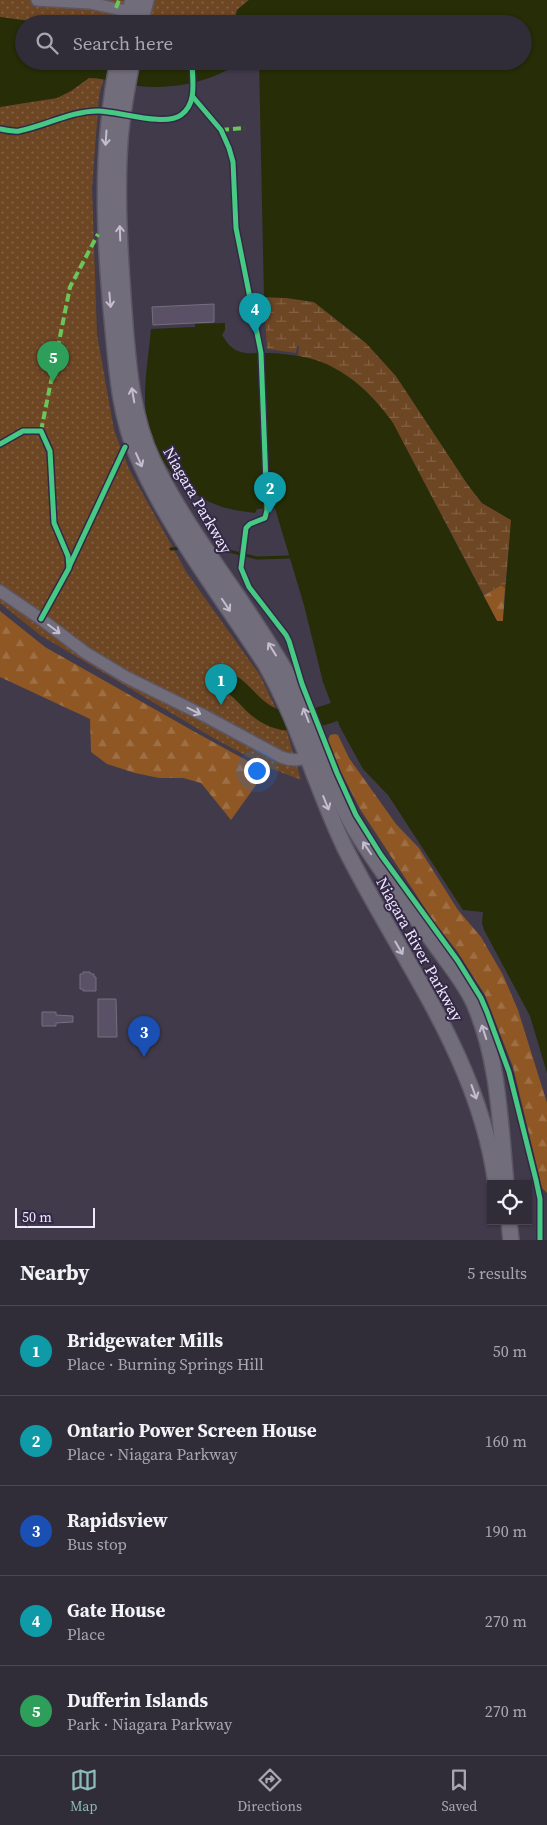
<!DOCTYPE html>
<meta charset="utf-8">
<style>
body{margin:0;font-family:"Source Serif 4",serif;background:#3c3843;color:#f1f3f6}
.controls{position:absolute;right:15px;bottom:15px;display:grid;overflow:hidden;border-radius:0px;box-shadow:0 1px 4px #0004}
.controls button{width:45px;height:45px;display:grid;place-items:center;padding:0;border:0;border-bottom:1px solid #4b4853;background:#302c38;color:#f1f3f6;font:25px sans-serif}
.scale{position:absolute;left:15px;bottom:12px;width:80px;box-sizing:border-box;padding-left:5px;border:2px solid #efe8fc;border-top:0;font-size:14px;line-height:18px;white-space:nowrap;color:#efe8fc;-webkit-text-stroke:4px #342847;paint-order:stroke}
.you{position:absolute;left:256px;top:770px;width:18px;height:18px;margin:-12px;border:4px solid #fff;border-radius:50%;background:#1a73e8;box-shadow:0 0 0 8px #1a73e833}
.badge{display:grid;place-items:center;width:32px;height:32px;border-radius:50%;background:#8bbbb9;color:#fff;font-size:16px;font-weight:700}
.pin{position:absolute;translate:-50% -41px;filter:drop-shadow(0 1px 2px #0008)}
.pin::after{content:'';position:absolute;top:26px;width:18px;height:15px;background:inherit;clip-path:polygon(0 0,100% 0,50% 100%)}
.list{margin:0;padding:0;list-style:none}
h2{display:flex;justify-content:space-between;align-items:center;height:65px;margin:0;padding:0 20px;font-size:21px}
h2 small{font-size:16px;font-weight:400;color:#a8a7ae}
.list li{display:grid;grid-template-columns:32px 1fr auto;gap:15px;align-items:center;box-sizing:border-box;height:90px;padding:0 20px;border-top:1px solid #4b4853}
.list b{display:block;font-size:19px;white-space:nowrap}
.list p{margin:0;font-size:16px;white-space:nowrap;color:#a8a7ae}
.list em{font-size:16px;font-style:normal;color:#a8a7ae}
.icon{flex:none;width:28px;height:28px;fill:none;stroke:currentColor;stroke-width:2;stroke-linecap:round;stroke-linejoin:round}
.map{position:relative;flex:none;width:547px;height:1240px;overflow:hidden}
.search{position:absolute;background:#302c38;box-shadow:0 1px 4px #0004;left:15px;right:15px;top:15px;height:55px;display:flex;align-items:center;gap:12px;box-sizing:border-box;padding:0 18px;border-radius:28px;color:#a8a7ae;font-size:19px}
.sheet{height:515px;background:#302c38}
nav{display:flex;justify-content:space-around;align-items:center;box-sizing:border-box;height:70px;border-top:1px solid #4b4853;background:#302c38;font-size:14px;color:#a8a7ae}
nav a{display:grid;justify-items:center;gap:2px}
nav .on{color:#8bbbb9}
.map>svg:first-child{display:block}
.forest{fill:url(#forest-firs)}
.wetland{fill:url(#wetland-marsh)}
.park{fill:url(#park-dots)}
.water{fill:#262d07}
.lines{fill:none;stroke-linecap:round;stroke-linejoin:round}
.stream{stroke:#262d07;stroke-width:3}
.river{stroke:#262d07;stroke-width:19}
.building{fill:#5a5166;stroke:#746f7e}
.street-casing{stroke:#5c5665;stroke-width:14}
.secondary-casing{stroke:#5c5665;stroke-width:18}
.street{stroke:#726d7b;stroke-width:11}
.secondary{stroke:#726d7b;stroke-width:15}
.quiet{stroke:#6ac65a;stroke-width:4;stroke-dasharray:8 4;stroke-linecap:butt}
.cycleway-casing{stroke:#342847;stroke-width:8}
.cycleway{stroke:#46c982;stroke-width:5}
.oneway{stroke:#c3bdcf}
.labels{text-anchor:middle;stroke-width:4;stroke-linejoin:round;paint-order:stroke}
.street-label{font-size:16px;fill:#efe8fc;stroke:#342847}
</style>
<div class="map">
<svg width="547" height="1240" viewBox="0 0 547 1240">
<defs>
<pattern id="forest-firs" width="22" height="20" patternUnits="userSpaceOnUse" patternTransform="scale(1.25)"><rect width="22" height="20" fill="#8e5724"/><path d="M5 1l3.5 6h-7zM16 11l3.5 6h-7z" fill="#9e6f45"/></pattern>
<pattern id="wetland-marsh" width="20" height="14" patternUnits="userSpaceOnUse" patternTransform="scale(1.25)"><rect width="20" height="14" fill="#6d4624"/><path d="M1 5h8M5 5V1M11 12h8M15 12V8" fill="none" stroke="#826145"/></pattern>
<pattern id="park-dots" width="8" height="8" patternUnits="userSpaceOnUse" patternTransform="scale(1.25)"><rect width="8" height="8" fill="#6d4624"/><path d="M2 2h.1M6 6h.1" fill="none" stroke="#826145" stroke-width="1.8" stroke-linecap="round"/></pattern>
</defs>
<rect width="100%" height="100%" fill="#403a4b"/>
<g class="forest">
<path d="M501,585L505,588L503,621H497L483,596Z"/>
<path d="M0,611L45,647L195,732L266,771L231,820L201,783L183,778H159L135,773L107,764L91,752L90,719L0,677Z"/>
<path d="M335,734L338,735L349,758L396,824L419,848L458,910L481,937L503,975L518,1010L547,1103V1193L542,1188L513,1067L485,995L457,951L434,922L360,809L341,772L328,740L330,735Z"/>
</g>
<path class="wetland" d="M264,297L287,298L314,302L366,343L396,376L468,485L482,503L512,520L505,588L501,585L484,595C465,560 447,525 428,490C396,430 373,372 298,356L299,346H297L296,353L267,349Z"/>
<path class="park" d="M0,0H249L237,10L234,24H174L120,9L116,24H24V61H108L99,96L92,188L97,334L114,430L129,469L187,573L260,675L287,732L301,780L267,767L215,739L40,635L0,603Z"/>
<g class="water">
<path d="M249,0H547V1073L530,1016L484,930L482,923L483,912L463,910L388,795L363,769L340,727L323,682L304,605L275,508L257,509L255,513C242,511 230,510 217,505C173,489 145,445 145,398C145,375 149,352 151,329L195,327V324L225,323V330L222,335C226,341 230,348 238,351C247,355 255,352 264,353C279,353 295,355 309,358C344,367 373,394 393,423L497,621H503L511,520L482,503L468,485L396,376L366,343L314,302L287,298L264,297L259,61H523V24H234L237,10Z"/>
<path d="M0,17L53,24H24V61H159L166,64L186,61H241C214,82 172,90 138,86C122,84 105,78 89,78L71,91L57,98L0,107Z"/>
</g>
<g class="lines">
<g class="stream">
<path d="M209,546L257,558L290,557"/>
<path d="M171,549L183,548"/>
</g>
<path class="river" d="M218,678C235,683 240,691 252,703C278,729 303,723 334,712"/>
</g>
<g class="building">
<path d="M214,304V322L153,325L152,307Z"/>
<path d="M83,972H90L91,974H94V977H96V991H83V989H80V974H83Z"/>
<path d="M98,999H116L117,1037H98Z"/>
<path d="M42,1012H56V1015L73,1016V1022L56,1023V1026H42Z"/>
</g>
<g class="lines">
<g class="street-casing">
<g id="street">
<path d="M37,0L90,3L135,13"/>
<path d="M0,591L41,619L86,653L126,677L205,716L281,757C294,762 302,760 315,754"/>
</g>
</g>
<g class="secondary-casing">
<g id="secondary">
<path d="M126,24L133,0"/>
<path d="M140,24L146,0"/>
<path d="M118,61C100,150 104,239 113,329C117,372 120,415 137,455C168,528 223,598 266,665C299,723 316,788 345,848C401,960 479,1057 496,1184"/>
<path d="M132,61C127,87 122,113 120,140C116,197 120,255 124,312C128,362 131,415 153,461C190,537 246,601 287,674C315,724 327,782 356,831C380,871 410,909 437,947C450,965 465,983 474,1003C499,1060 500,1123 506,1184"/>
<path d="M509,1221L511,1240"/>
</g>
</g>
<use href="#street" class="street"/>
<use href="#secondary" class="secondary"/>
<g class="quiet">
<path d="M116,8L119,0"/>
<path d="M221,130L245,128"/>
<path d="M41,431L70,287L98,234"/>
</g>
<g class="cycleway-casing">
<g id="cycleway">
<path d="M193,97L221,130L229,148L233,162L236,228L261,353L267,510L265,518L250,524L246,528L241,568L249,587L286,635L289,641L302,684L337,773L356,815L381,855L458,961L481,998L487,1012L509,1072L536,1180L540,1199V1240"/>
<path d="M0,129C6,130 13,132 19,131C45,126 71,111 98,111C118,111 165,127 181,115C198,103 192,79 192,61"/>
<path d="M0,444L23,431H41L50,451L54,523L68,556L69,568L41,619"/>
<path d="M69,567L125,447"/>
</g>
</g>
<use href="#cycleway" class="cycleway"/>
</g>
<defs><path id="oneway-shaft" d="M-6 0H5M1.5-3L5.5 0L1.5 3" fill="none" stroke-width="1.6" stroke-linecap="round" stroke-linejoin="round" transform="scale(1.25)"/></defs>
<g class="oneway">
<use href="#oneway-shaft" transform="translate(106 138) rotate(94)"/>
<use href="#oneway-shaft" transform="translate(120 233) rotate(-92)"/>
<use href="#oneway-shaft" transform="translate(110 300) rotate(85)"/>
<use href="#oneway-shaft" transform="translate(133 395) rotate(-100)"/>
<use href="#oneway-shaft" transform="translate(139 460) rotate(66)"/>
<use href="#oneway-shaft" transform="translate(226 605) rotate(56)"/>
<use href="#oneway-shaft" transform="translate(54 629) rotate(37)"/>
<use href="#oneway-shaft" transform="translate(272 649) rotate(-122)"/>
<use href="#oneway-shaft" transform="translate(194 711) rotate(26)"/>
<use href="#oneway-shaft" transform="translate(306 715) rotate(-111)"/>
<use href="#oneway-shaft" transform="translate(326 803) rotate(68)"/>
<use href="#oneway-shaft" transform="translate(367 848) rotate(-124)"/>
<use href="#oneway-shaft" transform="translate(399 948) rotate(60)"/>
<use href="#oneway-shaft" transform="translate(484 1032) rotate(-108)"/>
<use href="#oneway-shaft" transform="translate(474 1092) rotate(70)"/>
</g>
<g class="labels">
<g class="street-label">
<text transform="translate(198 500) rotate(60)" y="6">Niagara Parkway</text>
<text transform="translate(420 949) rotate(61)" y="6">Niagara River Parkway</text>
</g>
</g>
</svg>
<div class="controls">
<button><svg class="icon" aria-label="locate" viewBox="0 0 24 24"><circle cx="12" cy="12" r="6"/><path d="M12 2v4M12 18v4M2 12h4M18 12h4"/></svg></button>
</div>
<div class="scale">50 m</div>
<div class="you"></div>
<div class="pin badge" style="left:221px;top:705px;background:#0f9aa8">1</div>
<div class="pin badge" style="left:270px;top:513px;background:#0f9aa8">2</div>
<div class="pin badge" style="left:144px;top:1057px;background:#1a4fb4">3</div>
<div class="pin badge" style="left:255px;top:334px;background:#0f9aa8">4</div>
<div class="pin badge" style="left:53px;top:382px;background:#2e9e5b">5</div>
<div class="search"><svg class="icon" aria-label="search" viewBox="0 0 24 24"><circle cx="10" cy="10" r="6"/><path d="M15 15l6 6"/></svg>Search here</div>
</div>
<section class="sheet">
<h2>Nearby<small>5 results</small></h2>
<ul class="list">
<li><span class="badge" style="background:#0f9aa8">1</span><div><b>Bridgewater Mills</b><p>Place · Burning Springs Hill</p></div><em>50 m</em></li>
<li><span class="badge" style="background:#0f9aa8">2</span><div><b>Ontario Power Screen House</b><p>Place · Niagara Parkway</p></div><em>160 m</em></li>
<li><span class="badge" style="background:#1a4fb4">3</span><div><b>Rapidsview</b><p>Bus stop</p></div><em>190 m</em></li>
<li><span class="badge" style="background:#0f9aa8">4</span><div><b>Gate House</b><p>Place</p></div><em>270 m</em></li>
<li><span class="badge" style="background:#2e9e5b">5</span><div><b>Dufferin Islands</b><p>Park · Niagara Parkway</p></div><em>270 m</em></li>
</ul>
</section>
<nav>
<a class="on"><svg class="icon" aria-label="map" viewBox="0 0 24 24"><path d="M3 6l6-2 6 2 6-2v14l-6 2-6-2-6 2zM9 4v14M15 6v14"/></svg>Map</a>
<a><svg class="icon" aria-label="directions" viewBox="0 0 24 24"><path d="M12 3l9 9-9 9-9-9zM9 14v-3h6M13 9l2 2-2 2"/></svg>Directions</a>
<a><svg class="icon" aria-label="saved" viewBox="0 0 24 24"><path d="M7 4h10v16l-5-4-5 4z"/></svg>Saved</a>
</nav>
